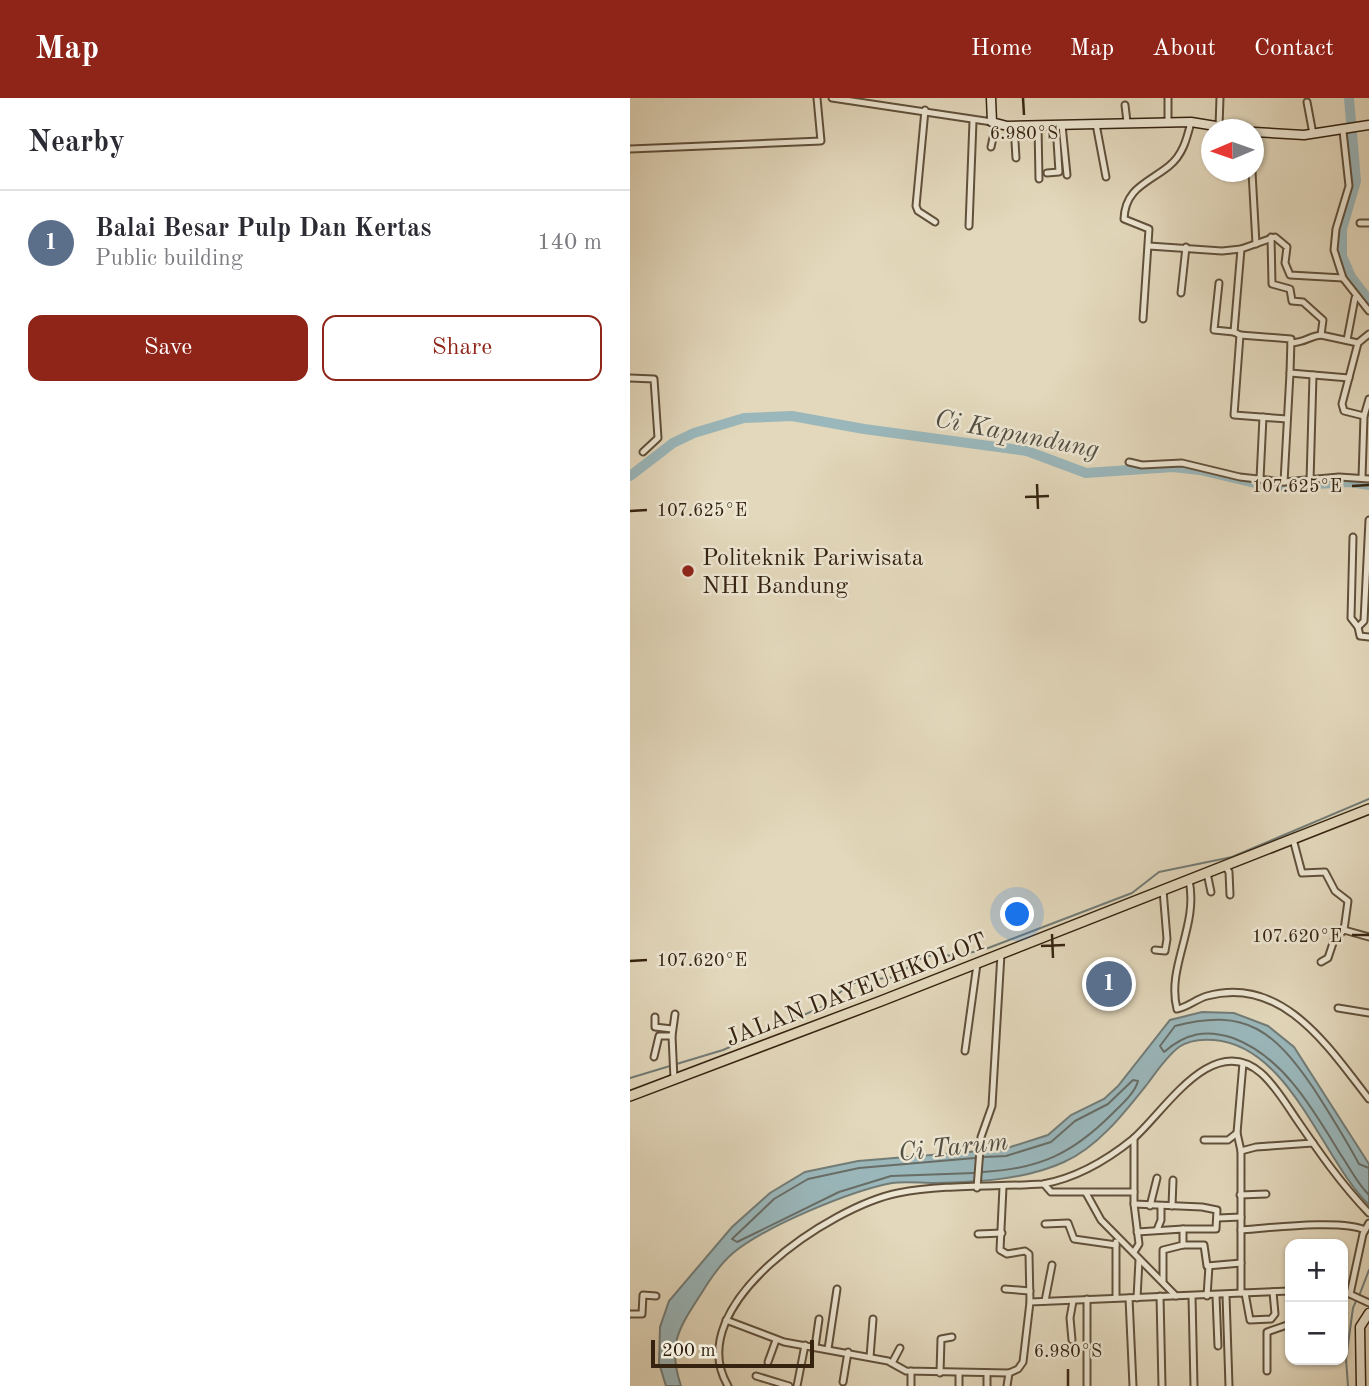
<!DOCTYPE html>
<meta charset="utf-8">
<style>
body{margin:0;font-family:"Old Standard TT",serif;background:#f7f7f7;color:#2b2b33}
.controls{position:absolute;right:21px;bottom:21px;display:grid;overflow:hidden;border-radius:14px;box-shadow:0 2px 5px #0004}
.controls button{width:63px;height:63px;display:grid;place-items:center;padding:0;border:0;border-bottom:2px solid #e1e1e2;background:#fff;color:#2b2b33;font:35px sans-serif}
.compass{position:absolute;left:571px;top:21px;width:63px;height:63px;border-radius:50%;background:#fff;box-shadow:0 2px 5px #0004;rotate:268deg}
.scale{position:absolute;left:21px;bottom:18px;width:163px;box-sizing:border-box;padding-left:7px;border:4px solid #352310;border-top:0;font-size:19px;line-height:24px;white-space:nowrap;color:#352310;-webkit-text-stroke:5px #ede6d3;paint-order:stroke}
.you{position:absolute;left:388px;top:817px;width:24px;height:24px;margin:-18px;border:5px solid #fff;border-radius:50%;background:#1a73e8;box-shadow:0 0 0 10px #1a73e833}
.badge{display:grid;place-items:center;width:46px;height:46px;border-radius:50%;background:#8f2418;color:#fff;font-size:23px;font-weight:700}
.pin{position:absolute;translate:-50% -50%;border:4px solid #fff;box-shadow:0 2px 7px #0006}
.list{margin:0;padding:0;list-style:none}
h2{display:flex;justify-content:space-between;align-items:center;height:91px;margin:0;padding:0 28px;font-size:30px}
h2 small{font-size:23px;font-weight:400;color:#7c7c81}
.list li{display:grid;grid-template-columns:46px 1fr auto;gap:21px;align-items:center;box-sizing:border-box;height:105px;padding:0 28px;border-top:2px solid #e1e1e2}
.list b{display:block;font-size:26px;white-space:nowrap}
.list p{margin:0;font-size:23px;white-space:nowrap;color:#7c7c81}
.list em{font-size:23px;font-style:normal;color:#7c7c81}
.actions{display:flex;gap:14px;padding:21px 28px}
.actions a{flex:1;padding:16px 0;border:2px solid #8f2418;border-radius:14px;text-align:center;font-size:24px;color:#8f2418}
.actions .main{background:#8f2418;color:#fff}
.map{position:relative;flex:none;width:739px;height:1288px;overflow:hidden}
header{display:flex;align-items:center;gap:42px;box-sizing:border-box;height:98px;padding:0 35px;background:#8f2418;color:#fff}
header strong{font-size:33px}
nav{display:flex;gap:38px;margin-inline-start:auto;font-size:24px}
main{display:flex}
aside{flex:1;background:#fff}
.map>svg:first-child{display:block}
.water{fill:#9ab7bb;stroke:#727c77;stroke-width:2}
.lines{fill:none;stroke-linecap:round;stroke-linejoin:round}
.shore{stroke:#686d66;stroke-width:2}
.stream{stroke:#727c77;stroke-width:2}
.river{stroke:#9ab7bb;stroke-width:10}
.street-casing{stroke:#60503b;stroke-width:9}
.secondary-casing{stroke:#352310;stroke-width:11}
.primary-casing{stroke:#352310;stroke-width:12}
.street{stroke:#ede6d3;stroke-width:5}
.secondary{stroke:#ede6d3;stroke-width:8}
.primary{stroke:#e3d8bc;stroke-width:9}
.ticks{fill:none;stroke:#352310;stroke-width:2.5}
.poi-dot{fill:#8f2418;stroke:#ede6d3;stroke-width:2.5}
.labels{text-anchor:middle;stroke-width:5;stroke-linejoin:round;paint-order:stroke}
.poi-label{font-size:24px;fill:#352310;stroke:#ede6d3;text-anchor:start}
.street-label{font-size:24px;fill:#352310;stroke:#ede6d3}
.water-label{font-size:26px;font-style:italic;fill:#534f43;stroke:#ede6d3}
.ticks-label{font-size:18px;text-anchor:middle;fill:#352310;stroke:#ede6d3;stroke-width:5;stroke-linejoin:round;paint-order:stroke}
</style>
<header>
<strong>Map</strong>
<nav><a>Home</a><a>Map</a><a>About</a><a>Contact</a></nav>
</header>
<main>
<aside>
<h2>Nearby<small></small></h2>
<ul class="list">
<li><span class="badge" style="background:#5c6f8a">1</span><div><b>Balai Besar Pulp Dan Kertas</b><p>Public building</p></div><em>140 m</em></li>
</ul>
<div class="actions"><a class="main">Save</a><a>Share</a></div>
</aside>
<div class="map">
<svg width="739" height="1288" viewBox="0 0 739 1288">
<rect width="100%" height="100%" fill="#e3d8bc"/>
<filter id="stains"><feTurbulence type="fractalNoise" baseFrequency=".00286" numOctaves="4"/><feColorMatrix values="0 0 0 0 .2 0 0 0 0 .09 0 0 0 0 .02 0 0 0 .5 -.17"/></filter>
<radialGradient id="worn" r=".72"><stop offset=".6" stop-color="#630" stop-opacity="0"/><stop offset="1" stop-color="#630" stop-opacity=".3"/></radialGradient>
<path class="water" d="M572,914L604,915L638,928L664,949L739,1066V1107C692,1061 660,948 584,942C572,941 559,942 549,949C537,958 527,973 518,985C495,1014 468,1049 434,1064C395,1082 347,1084 304,1085C291,1085 275,1083 262,1085C220,1093 136,1128 103,1155C89,1167 80,1181 71,1196C49,1230 37,1246 51,1288H36L29,1265L30,1229L39,1203L102,1129L140,1095L175,1074L228,1063L374,1051L418,1037L441,1017L474,1001L488,988L540,922Z"/>
<g class="lines">
<g class="shore">
<path d="M739,1070L729,1066C715,1040 700,1016 684,991C645,934 617,909 545,928L530,948L534,954C556,935 576,931 603,940C654,959 684,1013 711,1057C720,1070 727,1085 739,1097"/>
<path d="M353,1074C409,1071 442,1056 482,1016C491,1007 505,995 508,983L503,982L478,1006L445,1023L421,1044L376,1058L354,1059"/>
<path d="M344,1075L261,1078L209,1094L107,1144L102,1141L144,1101L178,1081L229,1070L345,1060"/>
</g>
<g class="stream">
<path d="M0,980L93,952L192,909L219,887L230,883L265,879L289,861L306,856L323,858L353,852L502,795L529,774L602,759L739,701"/>
<path d="M729,1198L739,1172"/>
<path d="M718,1288L716,1261L723,1210L726,1203"/>
</g>
<g class="river">
<path d="M719,0L726,83L712,131V158L721,179L739,202"/>
<path d="M0,378L43,345L64,335L114,320L162,318L234,331L397,353L456,375L543,369L570,372L629,386L653,388L720,384L739,387"/>
</g>
<g class="street-casing">
<g id="street">
<path d="M202,0L362,24"/>
<path d="M677,4L683,36"/>
<path d="M495,7L497,24"/>
<path d="M295,12L286,108L288,113L305,124"/>
<path d="M538,24V0"/>
<path d="M466,26L476,79"/>
<path d="M432,27L437,77"/>
<path d="M384,28L386,60"/>
<path d="M408,28L409,81"/>
<path d="M589,28L590,0"/>
<path d="M713,33L719,88L706,131L704,152L713,180L739,213"/>
<path d="M361,49L366,26"/>
<path d="M0,51L191,43L187,0"/>
<path d="M622,74L626,146"/>
<path d="M417,75L429,74L426,27"/>
<path d="M730,125H739"/>
<path d="M339,128L343,23"/>
<path d="M641,139L642,186L660,191L662,203L673,204L693,222L691,237C680,238 676,244 661,245"/>
<path d="M519,148L592,153L611,151L645,139L657,149L655,165L660,177L713,180"/>
<path d="M611,151L604,234L610,237L604,317L657,321"/>
<path d="M589,185L584,232L604,234"/>
<path d="M551,195L556,149"/>
<path d="M513,221L519,131L494,121C495,90 518,85 539,68C553,57 557,40 561,24"/>
<path d="M610,237L661,241L660,275"/>
<path d="M691,237L728,245"/>
<path d="M717,242L725,200"/>
<path d="M0,280L24,281L28,340L13,354"/>
<path d="M734,318L714,313L712,306L728,245L739,236"/>
<path d="M499,364L512,367L552,365L610,379L654,384L709,379L739,381"/>
<path d="M732,380L734,318L739,301"/>
<path d="M630,381L633,319"/>
<path d="M680,383L683,277"/>
<path d="M654,384L660,275L719,280"/>
<path d="M739,422L734,523L728,529L730,538L739,539"/>
<path d="M723,439L721,520L728,529"/>
<path d="M663,741L672,775L695,774L705,793L718,803L714,832L704,842L698,860L691,864"/>
<path d="M595,768L599,774L600,797"/>
<path d="M577,775L581,794"/>
<path d="M559,782C569,828 536,869 547,911C558,909 566,901 577,898C653,877 699,950 739,1001"/>
<path d="M714,832L739,839"/>
<path d="M525,852L535,853L537,841L533,792"/>
<path d="M708,910L739,915"/>
<path d="M25,919V929L42,931"/>
<path d="M335,953L347,866"/>
<path d="M24,959L29,938H42"/>
<path d="M44,981L42,938L45,916"/>
<path d="M574,1042H598L607,1035"/>
<path d="M611,1053L626,1049L683,1045"/>
<path d="M414,1086L421,1094H504"/>
<path d="M373,1089L370,1152L377,1156L395,1153L399,1156L400,1204"/>
<path d="M347,1090L351,1039L362,1008L371,856"/>
<path d="M456,1095L471,1122L546,1198"/>
<path d="M610,1097L636,1096"/>
<path d="M504,1106L572,1109L587,1112L586,1131H553"/>
<path d="M520,1108L527,1080"/>
<path d="M542,1108L543,1082"/>
<path d="M588,1120L611,1119"/>
<path d="M415,1126L438,1125L444,1141L486,1147"/>
<path d="M527,1132L531,1122V1108"/>
<path d="M611,1132C638,1130 713,1121 735,1132"/>
<path d="M507,1134L553,1131V1147L533,1152V1183"/>
<path d="M348,1136L372,1135"/>
<path d="M486,1144V1200"/>
<path d="M553,1147H574L577,1168L611,1165"/>
<path d="M504,1154L509,1146L504,1106V1040"/>
<path d="M375,1191L400,1193"/>
<path d="M713,1193L739,1205"/>
<path d="M611,1195V1053L607,1035L613,965"/>
<path d="M615,1195L620,1222L641,1221L645,1216L643,1194"/>
<path d="M720,1196L733,1136L739,1125"/>
<path d="M596,1197L599,1288"/>
<path d="M530,1198L532,1288"/>
<path d="M562,1198L564,1288"/>
<path d="M577,1198L579,1168"/>
<path d="M586,1198L588,1248"/>
<path d="M499,1200L503,1288"/>
<path d="M507,1200L509,1162"/>
<path d="M457,1201V1288"/>
<path d="M415,1203L422,1167"/>
<path d="M0,1216H12L13,1197L26,1198"/>
<path d="M96,1222L154,1244L258,1263L276,1273L379,1275L388,1271L393,1264L400,1204L660,1193"/>
<path d="M442,1242L440,1220L443,1203"/>
<path d="M185,1249L189,1221"/>
<path d="M198,1251L207,1191"/>
<path d="M240,1259L243,1221"/>
<path d="M138,1264L146,1242"/>
<path d="M262,1265L270,1250"/>
<path d="M637,1273V1234L660,1226"/>
<path d="M310,1275L311,1241L322,1239"/>
<path d="M329,1275V1288"/>
<path d="M357,1275V1288"/>
<path d="M126,1278L159,1288"/>
<path d="M213,1284L218,1254"/>
<path d="M98,1288C50,1207 202,1108 268,1095C315,1086 366,1089 413,1086C446,1080 477,1062 503,1041C535,1013 582,933 631,975C645,987 656,1006 667,1022C689,1054 711,1086 739,1115"/>
<path d="M167,1288L175,1247"/>
<path d="M281,1288V1273"/>
<path d="M377,1288L379,1275"/>
</g>
</g>
<g class="secondary-casing">
<g id="secondary">
<path d="M361,0L362,24L377,28L561,24L610,32"/>
<path d="M624,34L674,37L739,27"/>
<path d="M731,1288L730,1229L739,1215"/>
</g>
</g>
<g class="primary-casing">
<path id="primary" d="M0,998L251,903L739,711"/>
</g>
<use href="#street" class="street"/>
<use href="#secondary" class="secondary"/>
<use href="#primary" class="primary"/>
</g>
<path class="ticks" d="M393,0L394,17M407,386L408,411M722,388L739,387M395,399L419,398M0,413L17,412M422,836L423,860M722,837H739M411,848L435,847M0,863L17,862M438,1271V1288"/>
<circle class="poi-dot" cx="58" cy="473" r="7"/>
<g class="labels">
<g class="poi-label">
<text x="72" y="467">Politeknik Pariwisata<tspan x="72" dy="28">NHI Bandung</tspan></text>
</g>
<g class="street-label">
<text transform="translate(226 891) rotate(-21)" y="8">JALAN DAYEUHKOLOT</text>
</g>
<g class="water-label">
<text transform="translate(387 335) rotate(11)" y="9">Ci Kapundung</text>
<text transform="translate(323 1048) rotate(-6)" y="9">Ci Tarum</text>
</g>
</g>
<g class="ticks-label">
<text x="394" y="41">6.980°S</text>
<text x="667" y="394">107.625°E</text>
<text x="72" y="418">107.625°E</text>
<text x="667" y="844">107.620°E</text>
<text x="72" y="868">107.620°E</text>
<text x="438" y="1259">6.980°S</text>
</g>
<rect width="100%" height="100%" filter="url(#stains)"/>
<rect width="100%" height="100%" fill="url(#worn)"/>
</svg>
<div class="controls">
<button>+</button>
<button>−</button>
</div>
<svg class="compass" viewBox="-18 -18 36 36"><path d="M0-13l5 13h-10z" fill="#e53935"/><path d="M0 13l5-13h-10z" fill="#7c7c81"/></svg>
<div class="scale">200 m</div>
<div class="you"></div>
<div class="pin badge" style="left:479px;top:886px;background:#5c6f8a">1</div>
</div>
</main>
